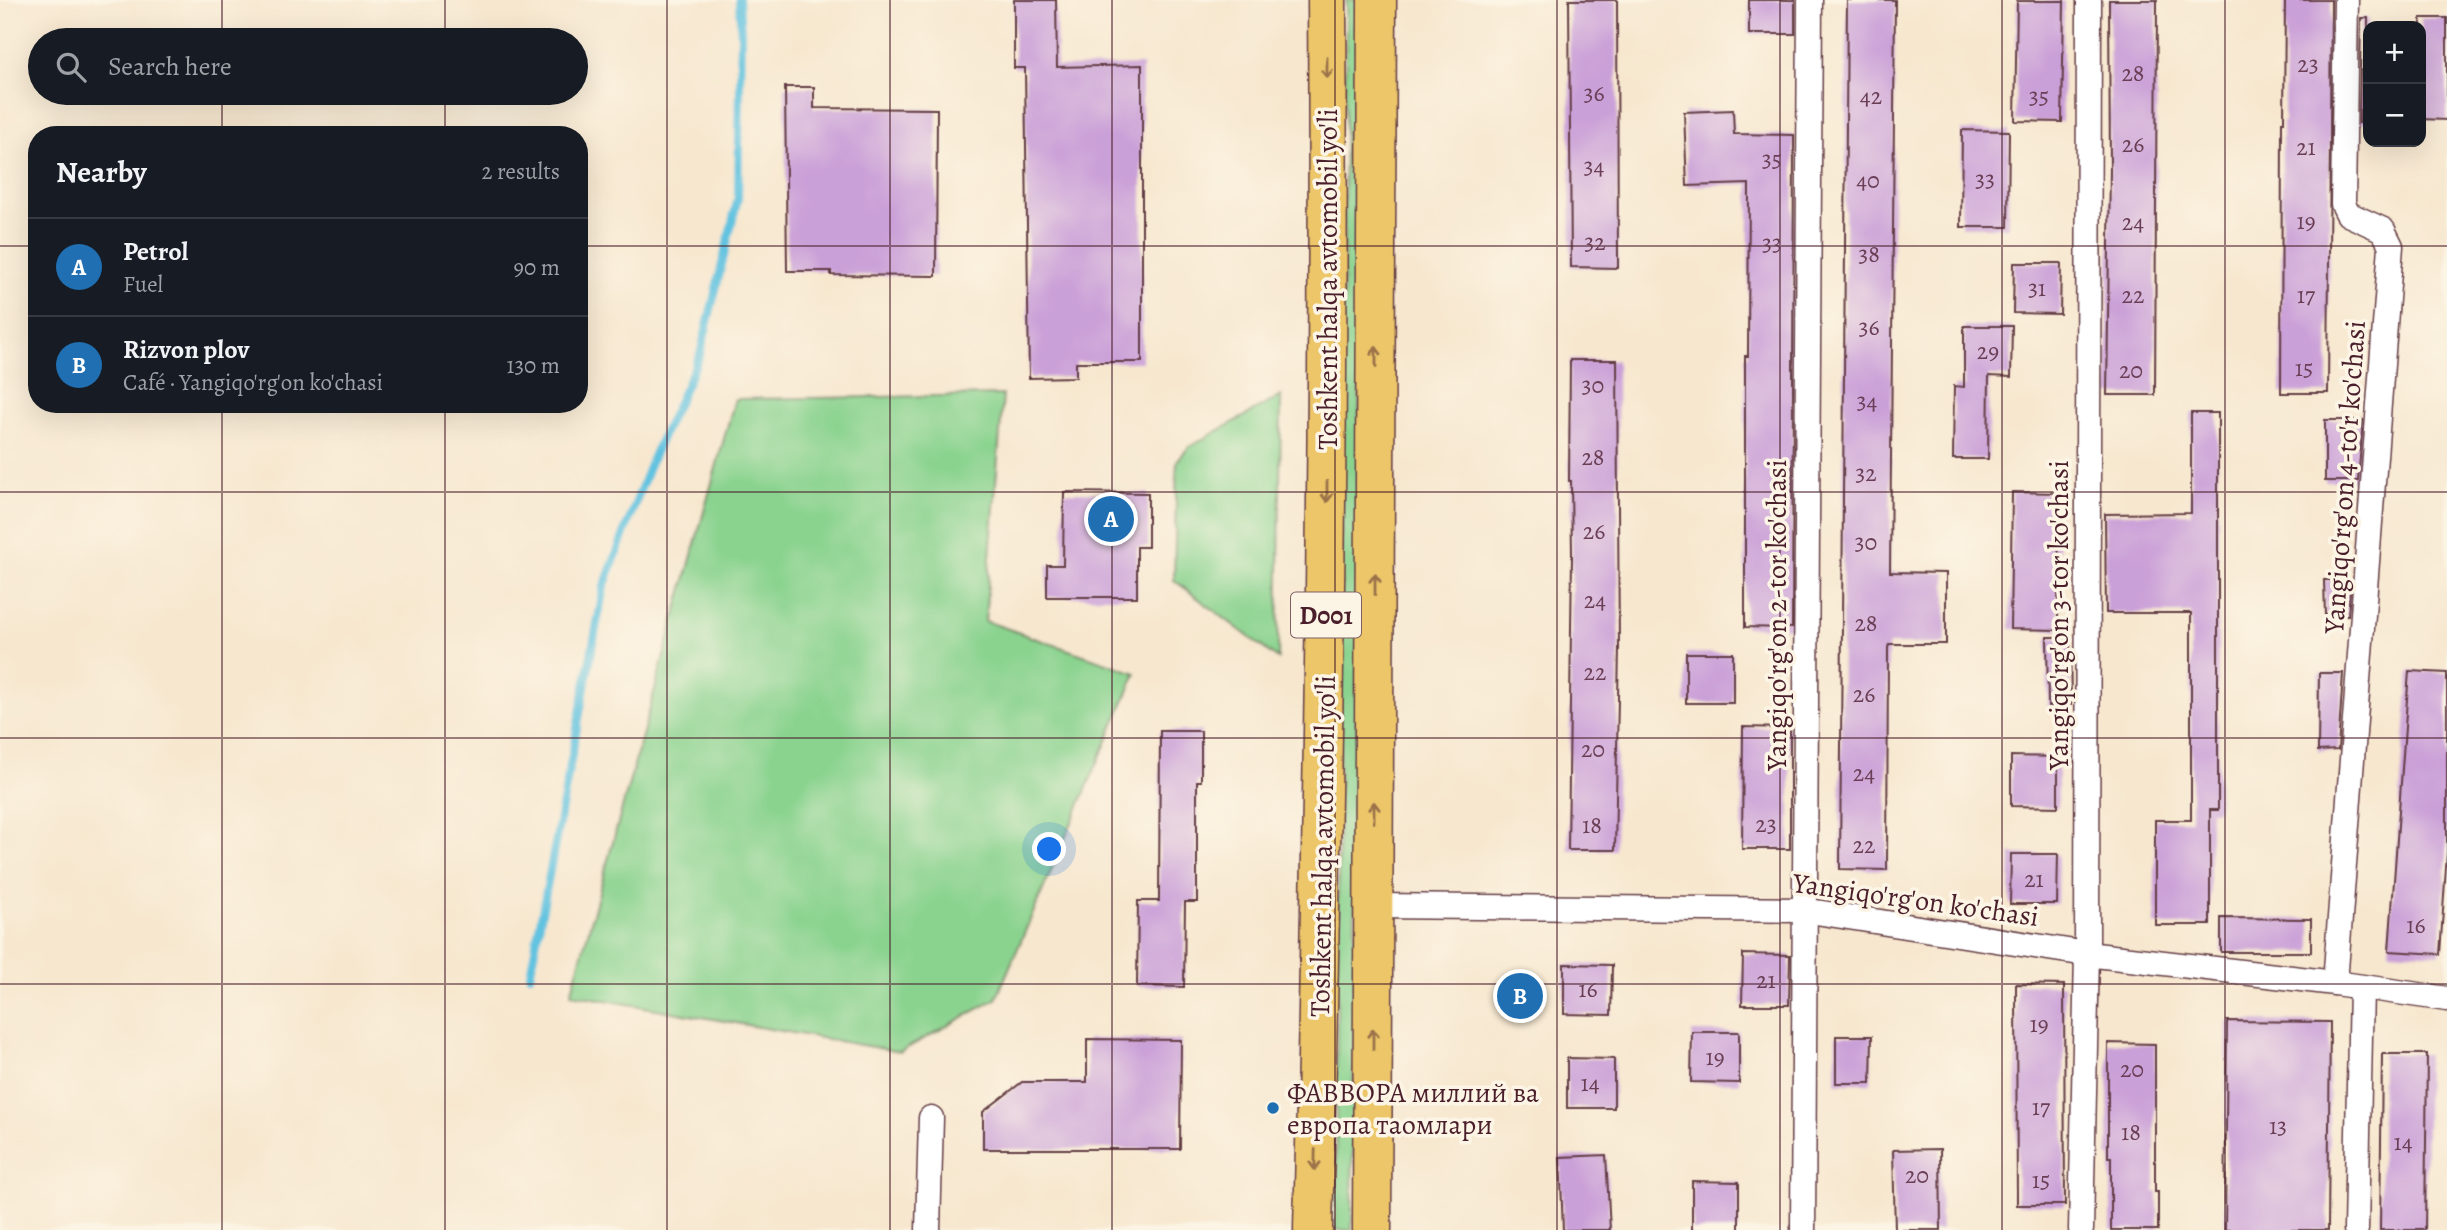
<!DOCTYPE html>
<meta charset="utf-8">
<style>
body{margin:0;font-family:Alegreya,serif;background:#20242c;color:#f1f3f6}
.controls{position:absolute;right:21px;top:21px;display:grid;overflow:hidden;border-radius:14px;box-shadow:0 7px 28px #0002}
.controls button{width:63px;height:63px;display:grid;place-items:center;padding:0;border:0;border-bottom:2px solid #363941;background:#171b24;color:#f1f3f6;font:35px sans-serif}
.you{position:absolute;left:1050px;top:850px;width:24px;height:24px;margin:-18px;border:5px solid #fff;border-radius:50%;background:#1a73e8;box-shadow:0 0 0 10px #1a73e833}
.badge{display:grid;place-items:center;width:46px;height:46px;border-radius:50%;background:#1f6fb2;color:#fff;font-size:23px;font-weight:700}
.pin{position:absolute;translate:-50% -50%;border:4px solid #fff;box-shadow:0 2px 7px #0006}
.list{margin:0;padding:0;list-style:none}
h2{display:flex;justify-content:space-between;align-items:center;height:91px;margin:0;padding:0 28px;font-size:30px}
h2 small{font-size:23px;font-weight:400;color:#9ea1a6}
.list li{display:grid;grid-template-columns:46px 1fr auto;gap:21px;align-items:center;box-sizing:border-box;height:98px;padding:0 28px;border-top:2px solid #363941}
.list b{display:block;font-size:26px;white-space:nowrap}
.list p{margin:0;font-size:23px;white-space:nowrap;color:#9ea1a6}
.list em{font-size:23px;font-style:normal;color:#9ea1a6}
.icon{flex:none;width:38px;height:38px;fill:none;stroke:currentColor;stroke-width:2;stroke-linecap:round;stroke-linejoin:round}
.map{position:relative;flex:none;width:2447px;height:1230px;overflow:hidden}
.search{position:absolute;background:#171b24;box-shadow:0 7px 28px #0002;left:28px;top:28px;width:560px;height:77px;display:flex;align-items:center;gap:18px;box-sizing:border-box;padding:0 24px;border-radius:38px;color:#9ea1a6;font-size:26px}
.panel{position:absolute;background:#171b24;box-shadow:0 7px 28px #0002;left:28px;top:126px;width:560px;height:287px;border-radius:28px}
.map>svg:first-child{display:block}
.green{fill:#8ad38f;stroke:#6a795d;stroke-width:2}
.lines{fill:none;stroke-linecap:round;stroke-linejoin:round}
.stream{stroke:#62c3e0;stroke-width:8}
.building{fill:#caa0d8}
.street-casing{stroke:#643d44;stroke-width:27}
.highway-casing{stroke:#643d44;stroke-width:41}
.street{stroke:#fff;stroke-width:24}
.highway{stroke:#ecc669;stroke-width:38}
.oneway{stroke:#9b724a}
.grid{fill:none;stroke:#4a1f2b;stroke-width:2;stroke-opacity:0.55}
.poi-dot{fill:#1f6fb2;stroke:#fcf5e5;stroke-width:2.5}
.labels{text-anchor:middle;stroke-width:7;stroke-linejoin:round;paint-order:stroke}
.number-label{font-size:24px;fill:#6a3f56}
.shield{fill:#fcf5e5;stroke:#7f5f63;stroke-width:2}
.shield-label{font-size:26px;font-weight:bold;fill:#4a1f2b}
.street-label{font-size:28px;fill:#4a1f2b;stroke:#fcf5e5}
.poi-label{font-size:28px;fill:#4a1f2b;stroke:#fcf5e5;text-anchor:start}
</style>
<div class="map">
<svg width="2447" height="1230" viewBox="0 0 2447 1230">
<rect width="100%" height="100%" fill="#fcf5e5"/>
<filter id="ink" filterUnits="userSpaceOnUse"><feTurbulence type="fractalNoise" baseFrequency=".0143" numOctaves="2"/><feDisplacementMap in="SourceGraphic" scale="14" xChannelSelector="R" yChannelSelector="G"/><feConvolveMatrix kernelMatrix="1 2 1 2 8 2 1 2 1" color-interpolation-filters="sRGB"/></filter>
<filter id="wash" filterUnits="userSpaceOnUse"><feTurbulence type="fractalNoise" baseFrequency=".00686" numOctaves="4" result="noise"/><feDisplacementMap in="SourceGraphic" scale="28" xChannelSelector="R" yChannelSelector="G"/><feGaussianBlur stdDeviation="1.57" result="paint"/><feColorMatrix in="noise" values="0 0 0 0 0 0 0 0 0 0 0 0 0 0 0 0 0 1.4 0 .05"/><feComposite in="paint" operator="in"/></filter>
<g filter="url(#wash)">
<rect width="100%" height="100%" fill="#f7e7cf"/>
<g class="green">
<path d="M1346,0H1363L1352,1230H1335Z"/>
<path d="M1003,395L985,621L1136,673L996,999L900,1052L571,994L735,399Z"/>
<path d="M1281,396L1278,659L1174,580L1177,461L1189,447Z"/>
</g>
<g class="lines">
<path class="stream" d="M530,975L604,587L652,459L700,355L738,198L741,34L739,0"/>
</g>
<g id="blocks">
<g class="building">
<path d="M1014,0H1056L1057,67L1142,65V362H1076V377L1029,378L1025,68H1014Z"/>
<path d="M1569,0H1617L1618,268L1571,267Z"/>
<rect x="1749" y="0" width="46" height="34"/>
<path d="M1847,0H1895L1890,572L1946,573V644H1889L1888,648L1887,870L1840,869Z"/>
<path d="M2109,0H2157L2155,395H2107L2110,169Z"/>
<path d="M2285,0H2331L2328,393H2281L2282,122H2284Z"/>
<path d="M2017,1H2064L2062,122L2015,121Z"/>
<path d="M2361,18H2368V123H2359Z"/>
<path d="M2421,18H2447V120L2421,119Z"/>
<path d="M785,87H814V108L937,109L936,276L831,275V271H787Z"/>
<path d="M1733,110L1734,134L1794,135L1792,628L1745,627V356H1748L1749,184L1687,186L1684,112Z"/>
<path d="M1962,130L2009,131L2008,227H1961Z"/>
<path d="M2014,263H2061L2060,314L2013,313Z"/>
<path d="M1964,326H2012L2011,377L1989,376L1988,459H1953L1954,386L1964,387Z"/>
<path d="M1570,360H1617L1619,648L1615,850H1568L1572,556L1571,481H1569Z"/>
<path d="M2191,413H2218V810H2210V925H2155V820H2191V613H2106L2105,514L2191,513Z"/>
<path d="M2325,420H2363L2358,481H2325Z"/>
<path d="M1064,492L1148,493V547H1137V597H1047V565H1063Z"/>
<path d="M2012,492L2059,493L2058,630L2010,629Z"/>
<path d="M2324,580H2351L2348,615H2325Z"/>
<path d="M2047,637H2070L2071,705L2048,706Z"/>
<rect x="1686" y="653" width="47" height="50"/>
<path d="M2409,671L2447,673V852L2440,954L2389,951Z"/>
<path d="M2319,673H2343L2338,750L2318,751Z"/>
<path d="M1743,727L1790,728V849H1742Z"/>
<path d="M1160,731H1201V781H1197V902H1185L1184,987L1137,986L1138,901H1159Z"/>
<path d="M2011,756L2058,757V807L2011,806Z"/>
<path d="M2011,854H2058L2057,904H2010Z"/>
<path d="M2221,918L2311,919V952H2221Z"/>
<path d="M1743,954L1790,955L1789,1005H1742Z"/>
<path d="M1564,964L1612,965L1611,1015L1564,1014Z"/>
<path d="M2016,984L2064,985L2065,1205H2017Z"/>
<path d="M2227,1021L2330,1022L2328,1230H2225Z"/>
<path d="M1692,1032H1739V1083L1691,1082Z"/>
<path d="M1836,1036H1872L1871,1083H1836Z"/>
<path d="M1087,1039L1181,1040L1180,1149H983V1112L1022,1082H1087Z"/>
<path d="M2108,1043L2155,1044V1192H2158V1230H2111V1157H2108Z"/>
<path d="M2382,1054H2427L2425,1230H2380Z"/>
<path d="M1567,1058L1614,1059V1108H1567Z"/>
<path d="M1940,1149L1941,1230H1895L1893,1150Z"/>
<path d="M1606,1155L1610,1230H1563L1560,1157Z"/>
<path d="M1692,1181L1739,1182V1230H1692Z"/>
</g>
</g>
</g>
<g filter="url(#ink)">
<use href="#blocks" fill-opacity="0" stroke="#643d44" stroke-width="2"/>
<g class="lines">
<g class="street-casing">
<g id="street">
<path d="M1374,906L1803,910L2087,954L2335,983L2447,999"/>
<path d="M2335,983L2391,246L2383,230L2348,214L2343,204L2346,0"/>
<path d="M928,1230L931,1118"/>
<path d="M1803,1230L1810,0"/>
<path d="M2081,1230L2087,954L2089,0"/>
<path d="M2356,1230L2361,988"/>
</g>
</g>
<g class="highway-casing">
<g id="highway">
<path d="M1313,1230C1323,820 1330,410 1327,0"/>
<path d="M1372,1230L1377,0"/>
</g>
</g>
<use href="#street" class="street"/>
<use href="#highway" class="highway"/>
</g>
<defs><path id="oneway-shaft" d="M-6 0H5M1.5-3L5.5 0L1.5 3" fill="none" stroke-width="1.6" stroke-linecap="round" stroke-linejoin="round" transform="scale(1.75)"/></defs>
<g class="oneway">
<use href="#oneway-shaft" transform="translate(1327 68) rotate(90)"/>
<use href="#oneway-shaft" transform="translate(1376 357) rotate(-90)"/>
<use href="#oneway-shaft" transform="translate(1327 492) rotate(90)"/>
<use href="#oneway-shaft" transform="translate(1375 584) rotate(-90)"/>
<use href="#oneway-shaft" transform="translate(1374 812) rotate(-90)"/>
<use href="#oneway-shaft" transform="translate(1373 1039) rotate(-90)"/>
<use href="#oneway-shaft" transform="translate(1315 1160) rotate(91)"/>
</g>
</g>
<path class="grid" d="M222,0V40M445,0V40M667,0V1230M890,0V1230M1112,0V1230M1335,0V1230M1557,0V1230M1780,0V1230M2002,0V1230M2225,0V1230M222,93V135M445,93V135M0,246H37M579,246H2447M222,404V1230M445,404V1230M0,492H2447M0,738H2447M0,984H2447"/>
<circle class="poi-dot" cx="1273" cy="1108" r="7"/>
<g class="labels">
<g class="number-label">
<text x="2308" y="72">23</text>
<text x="2133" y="81">28</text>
<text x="1594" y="101">36</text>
<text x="1871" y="104">42</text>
<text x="2039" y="104">35</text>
<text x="2133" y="152">26</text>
<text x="2306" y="155">21</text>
<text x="1772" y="167">35</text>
<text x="1594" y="174">34</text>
<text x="1985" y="187">33</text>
<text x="1868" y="188">40</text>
<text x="2306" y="229">19</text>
<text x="2133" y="230">24</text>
<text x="1595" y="250">32</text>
<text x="1772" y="251">33</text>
<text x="1869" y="262">38</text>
<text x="2037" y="296">31</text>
<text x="2133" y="303">22</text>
<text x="2306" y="303">17</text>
<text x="1869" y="335">36</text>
<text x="1988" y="359">29</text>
<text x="2304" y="376">15</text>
<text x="2131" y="378">20</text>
<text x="1593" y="393">30</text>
<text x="1867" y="409">34</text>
<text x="1593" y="465">28</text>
<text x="1866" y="481">32</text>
<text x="1594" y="539">26</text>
<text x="1866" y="550">30</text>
<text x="1595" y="608">24</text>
<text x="1866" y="631">28</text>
<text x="1595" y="680">22</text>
<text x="1864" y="702">26</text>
<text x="1593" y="757">20</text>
<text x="1864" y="781">24</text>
<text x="1766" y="832">23</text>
<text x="1592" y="833">18</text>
<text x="1864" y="853">22</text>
<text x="2034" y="887">21</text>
<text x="2416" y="933">16</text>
<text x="1766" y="988">21</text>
<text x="1588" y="997">16</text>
<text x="2039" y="1032">19</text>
<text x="1715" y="1065">19</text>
<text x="2132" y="1077">20</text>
<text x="1590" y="1091">14</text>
<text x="2041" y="1115">17</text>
<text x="2278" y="1134">13</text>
<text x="2131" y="1140">18</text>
<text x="2403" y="1150">14</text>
<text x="1917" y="1183">20</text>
<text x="2041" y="1188">15</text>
</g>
<rect class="shield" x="1291" y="592.5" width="70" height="45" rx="5"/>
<g class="shield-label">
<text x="1326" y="624">D001</text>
</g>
<g class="street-label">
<text transform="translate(1327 279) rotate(-90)" y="10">Toshkent halqa avtomobil yo'li</text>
<text transform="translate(2344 477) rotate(-86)" y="10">Yangiqo'rg'on 4-to'r ko'chasi</text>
<text transform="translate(1776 615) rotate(-90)" y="10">Yangiqo'rg'on 2-tor ko'chasi</text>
<text transform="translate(2058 615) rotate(-90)" y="10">Yangiqo'rg'on 3-tor ko'chasi</text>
<text transform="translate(1322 846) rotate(-89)" y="10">Toshkent halqa avtomobil yo'li</text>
<text transform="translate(1916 899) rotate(8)" y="10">Yangiqo'rg'on ko'chasi</text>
</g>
<g class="poi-label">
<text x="1287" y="1102">ФАВВОРА миллий ва<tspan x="1287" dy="32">европа таомлари</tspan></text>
</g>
</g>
</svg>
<div class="controls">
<button>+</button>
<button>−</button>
</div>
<div class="you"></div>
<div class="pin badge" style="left:1111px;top:519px">A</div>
<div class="pin badge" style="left:1520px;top:996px">B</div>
<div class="search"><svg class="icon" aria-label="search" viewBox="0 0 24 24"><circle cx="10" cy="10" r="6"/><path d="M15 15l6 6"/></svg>Search here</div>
<section class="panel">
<h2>Nearby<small>2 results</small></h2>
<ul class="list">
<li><span class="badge">A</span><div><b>Petrol</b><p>Fuel</p></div><em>90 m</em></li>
<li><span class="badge">B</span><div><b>Rizvon plov</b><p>Café · Yangiqo'rg'on ko'chasi</p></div><em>130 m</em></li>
</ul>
</section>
</div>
